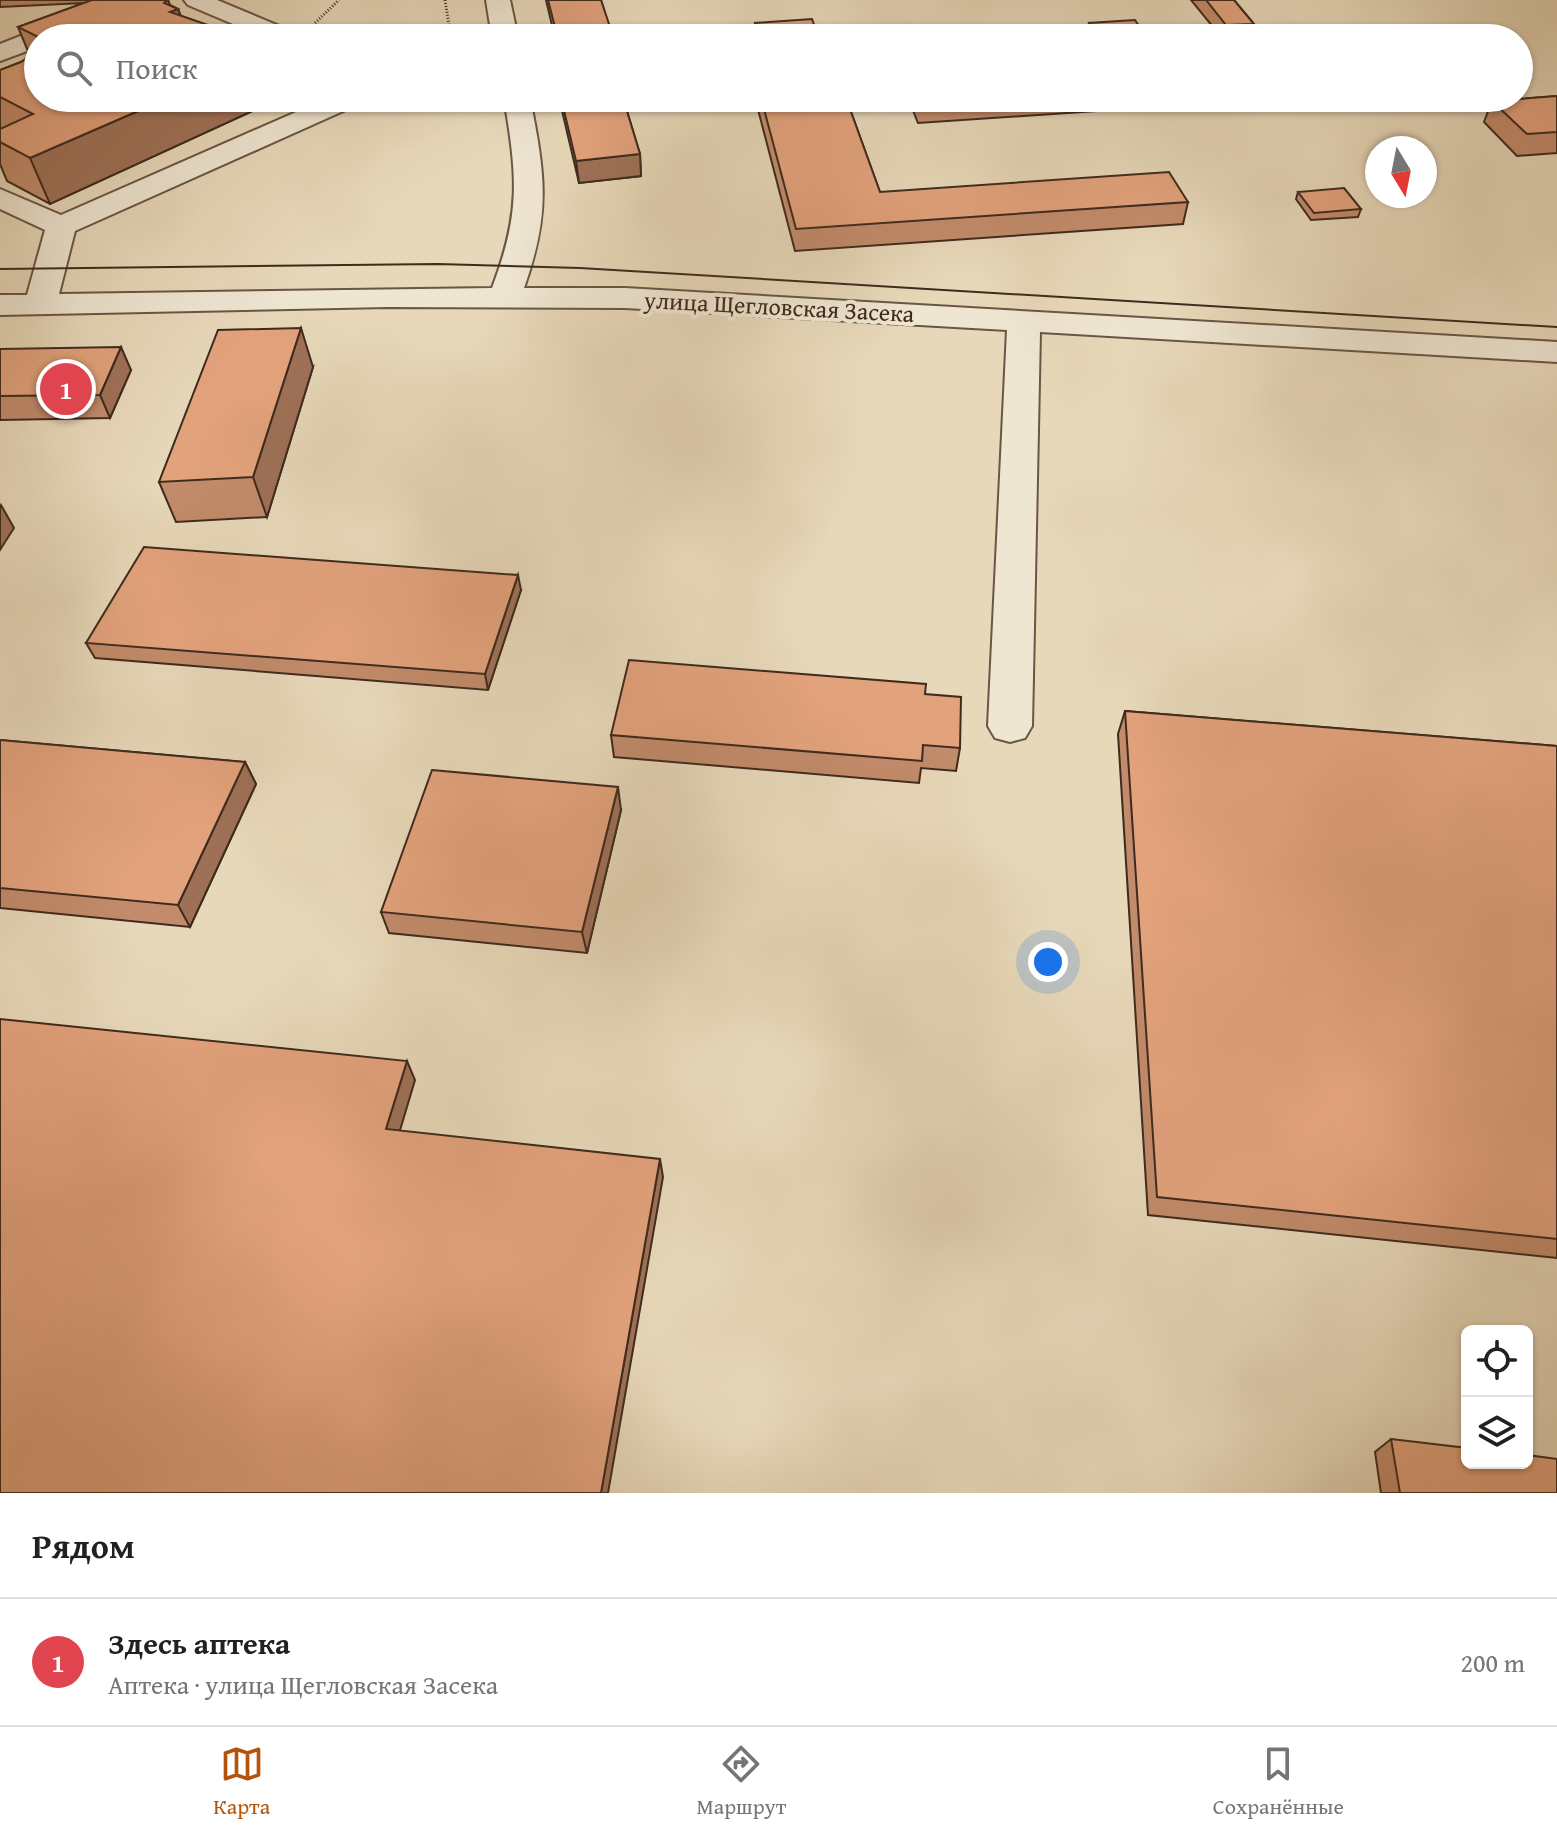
<!DOCTYPE html>
<html lang="ru">
<meta charset="utf-8">
<style>
body{margin:0;font-family:"Gentium Book Plus",serif;background:#f2f2f2;color:#202124}
.controls{position:absolute;right:24px;bottom:24px;display:grid;overflow:hidden;border-radius:12px;box-shadow:0 2px 6px #0004}
.controls button{width:72px;height:72px;display:grid;place-items:center;padding:0;border:0;border-bottom:2px solid #e0e0e0;background:#fff;color:#202124;font:40px sans-serif}
.compass{position:absolute;left:1365px;top:136px;width:72px;height:72px;border-radius:50%;background:#fff;box-shadow:0 2px 6px #0004;rotate:170deg}
.you{position:absolute;left:1048px;top:962px;width:28px;height:28px;margin:-20px;border:6px solid #fff;border-radius:50%;background:#1a73e8;box-shadow:0 0 0 12px #1a73e833}
.badge{display:grid;place-items:center;width:52px;height:52px;border-radius:50%;background:#b45309;color:#fff;font-size:26px;font-weight:700}
.pin{position:absolute;translate:-50% -50%;border:4px solid #fff;box-shadow:0 2px 8px #0006}
.list{margin:0;padding:0;list-style:none}
h2{display:flex;justify-content:space-between;align-items:center;height:104px;margin:0;padding:0 32px;font-size:34px}
h2 small{font-size:26px;font-weight:400;color:#757577}
.list li{display:grid;grid-template-columns:52px 1fr auto;gap:24px;align-items:center;box-sizing:border-box;height:128px;padding:0 32px;border-top:2px solid #e0e0e0}
.list b{display:block;font-size:30px;white-space:nowrap}
.list p{margin:0;font-size:26px;white-space:nowrap;color:#757577}
.list em{font-size:26px;font-style:normal;color:#757577}
.icon{flex:none;width:44px;height:44px;fill:none;stroke:currentColor;stroke-width:2;stroke-linecap:round;stroke-linejoin:round}
.map{position:relative;flex:none;width:1557px;height:1493px;overflow:hidden}
.search{position:absolute;background:#fff;box-shadow:0 2px 6px #0004;left:24px;right:24px;top:24px;height:88px;display:flex;align-items:center;gap:20px;box-sizing:border-box;padding:0 28px;border-radius:44px;color:#757577;font-size:30px}
.sheet{height:232px;background:#fff}
nav{display:flex;justify-content:space-around;align-items:center;box-sizing:border-box;height:112px;border-top:2px solid #e0e0e0;background:#fff;font-size:22px;color:#757577}
nav a{display:grid;justify-items:center;gap:4px}
nav .on{color:#b45309}
.map>svg:first-child{display:block}
.lines{fill:none;stroke-linecap:round;stroke-linejoin:round}
.minor-casing{stroke:#695645;stroke-width:4}
.path{stroke:#3f2a1e;stroke-width:3;stroke-dasharray:1 2;stroke-linecap:butt}
.minor{fill:#efe6d2;fill-rule:evenodd}
.tram{stroke:#3f2a1e;stroke-width:2}
.wall{fill:#c28b6b;stroke:#3f2a1e;stroke-width:2}
.shaded-wall{fill:#9e7157;stroke:#3f2a1e;stroke-width:2}
.building{fill:#e2a27c;stroke:#3f2a1e;stroke-width:2}
.labels{text-anchor:middle;stroke-width:8;stroke-linejoin:round;paint-order:stroke}
.far-street-label{font-size:24px;fill:#3f2a1e;stroke:#efe6d2}
</style>
<div class="map">
<svg width="1557" height="1493" viewBox="0 0 1557 1493">
<rect width="100%" height="100%" fill="#e7d8b9"/>
<filter id="stains"><feTurbulence type="fractalNoise" baseFrequency=".0025" numOctaves="4"/><feColorMatrix values="0 0 0 0 .2 0 0 0 0 .09 0 0 0 0 .02 0 0 0 .5 -.17"/></filter>
<radialGradient id="worn" r=".72"><stop offset=".6" stop-color="#630" stop-opacity="0"/><stop offset="1" stop-color="#630" stop-opacity=".3"/></radialGradient>
<g class="lines">
<g class="minor-casing">
<g id="minor">
<path d="M112,0H145L141,5L60,38H38V47L0,61V44Z"/>
<path d="M184,0H217L296,33L300,38H266L188,5Z"/>
<path d="M486,0H510L518,38H492Z"/>
<path d="M328,98H363L359,104L75,231L59,294L492,288C521,212 517,176 504,98H530C545,175 551,212 524,288H625L1557,342V362L1040,332L1032,726L1025,738L1010,742L995,738L988,726L1007,330L625,308L388,307L0,315V295H27L45,230L0,209V189L61,215Z"/>
</g>
</g>
<g class="path">
<path d="M445,0L451,38"/>
<path d="M315,23L339,0"/>
</g>
<use href="#minor" class="minor"/>
<path class="tram" d="M0,269L438,264L580,268L1557,327"/>
</g>
<g class="wall">
<path d="M0,0H168L170,5L178,9L181,16L242,37L275,38H38V98H281L50,204L7,181L0,164V70L21,62L30,56L18,27L84,3L0,7Z"/>
<path d="M546,0H601L612,38H555Z"/>
<path d="M1191,0H1234L1254,24L1251,38H1222Z"/>
<path d="M755,23L819,38H755Z"/>
<path d="M1089,23L1147,38H1087Z"/>
<path d="M1557,96V153L1517,156L1484,122L1492,101Z"/>
<path d="M559,98H623L640,154L641,176L579,183Z"/>
<path d="M755,98H846L880,192L1188,202L1183,224L795,251Z"/>
<path d="M908,98H1172L1170,106L918,123Z"/>
<path d="M1258,98H1299L1261,101Z"/>
<path d="M1298,192L1361,209L1358,217L1311,220L1296,199Z"/>
<path d="M0,349L131,370L110,418L0,420Z"/>
<path d="M313,367L267,517L176,522L159,482Z"/>
<path d="M521,590L488,690L95,658L86,643Z"/>
<path d="M925,694L960,748L956,771L921,768L919,783L614,757L611,735Z"/>
<path d="M1125,711L1557,746V1258L1148,1215L1118,734Z"/>
<path d="M0,740L245,762L256,784L190,927L0,908Z"/>
<path d="M621,810L587,953L389,933L381,912Z"/>
<path d="M1391,1439L1557,1493H1381L1375,1452Z"/>
</g>
<g class="shaded-wall">
<path d="M167,0H168L172,11L178,9L188,38L164,3Z"/>
<path d="M611,30L612,38H557V35Z"/>
<path d="M168,98H281L50,204L30,158Z"/>
<path d="M640,154L641,176L579,183L576,161Z"/>
<path d="M301,328L313,367L267,517L253,477Z"/>
<path d="M121,347L131,370L110,418L100,395Z"/>
<path d="M1,505L14,528L0,550V507Z"/>
<path d="M518,575L521,590L488,690L485,674Z"/>
<path d="M245,762L256,784L190,927L178,905Z"/>
<path d="M618,787L621,810L587,953L582,932Z"/>
<path d="M407,1061L415,1080L395,1147L386,1129Z"/>
<path d="M660,1159L663,1177L608,1493H601Z"/>
</g>
<g class="building">
<path d="M92,0H167L164,3L178,9L170,12L242,37L258,30L275,38H40L18,27Z"/>
<path d="M548,0H601L611,30L557,35Z"/>
<path d="M1206,0H1234L1254,24L1226,25Z"/>
<path d="M812,19L819,38H759L755,23Z"/>
<path d="M1135,20L1147,38H1099L1089,23Z"/>
<path d="M38,51V98H168L30,158L0,142V129L33,114L0,97V70L21,62Z"/>
<path d="M1557,96V132L1527,134L1492,101Z"/>
<path d="M561,98H623L640,154L576,161Z"/>
<path d="M761,98H846L880,192L1169,172L1188,202L796,229Z"/>
<path d="M1344,188L1361,209L1314,213L1298,192Z"/>
<path d="M301,328L253,477L159,482L218,330Z"/>
<path d="M121,347L100,395L0,396V349Z"/>
<path d="M144,547L518,575L485,674L86,643Z"/>
<path d="M629,660L926,684L925,694L961,697L960,748L923,745L922,761L611,735Z"/>
<path d="M1125,711L1557,746V1239L1157,1197Z"/>
<path d="M0,740L245,762L178,905L0,888Z"/>
<path d="M432,770L618,787L582,932L381,912Z"/>
<path d="M0,1019L407,1061L386,1129L660,1159L601,1493H0Z"/>
<path d="M1391,1439L1467,1448V1463H1527V1455L1557,1459V1493H1400Z"/>
</g>
<g class="labels">
<g class="far-street-label">
<text transform="translate(779 307) rotate(3)" y="8">улица Щегловская Засека</text>
</g>
</g>
<rect width="100%" height="100%" filter="url(#stains)"/>
<rect width="100%" height="100%" fill="url(#worn)"/>
</svg>
<div class="controls">
<button><svg class="icon" aria-label="locate" viewBox="0 0 24 24"><circle cx="12" cy="12" r="6"/><path d="M12 2v4M12 18v4M2 12h4M18 12h4"/></svg></button>
<button><svg class="icon" aria-label="layers" viewBox="0 0 24 24"><path d="M12 4l9 5-9 5-9-5zM3 14l9 5 9-5"/></svg></button>
</div>
<svg class="compass" viewBox="-18 -18 36 36"><path d="M0-13l5 13h-10z" fill="#e53935"/><path d="M0 13l5-13h-10z" fill="#757577"/></svg>
<div class="you"></div>
<div class="pin badge" style="left:66px;top:389px;background:#e0444e">1</div>
<div class="search"><svg class="icon" aria-label="search" viewBox="0 0 24 24"><circle cx="10" cy="10" r="6"/><path d="M15 15l6 6"/></svg>Поиск</div>
</div>
<section class="sheet">
<h2>Рядом<small></small></h2>
<ul class="list">
<li><span class="badge" style="background:#e0444e">1</span><div><b>Здесь аптека</b><p>Аптека · улица Щегловская Засека</p></div><em>200 m</em></li>
</ul>
</section>
<nav>
<a class="on"><svg class="icon" aria-label="map" viewBox="0 0 24 24"><path d="M3 6l6-2 6 2 6-2v14l-6 2-6-2-6 2zM9 4v14M15 6v14"/></svg>Карта</a>
<a><svg class="icon" aria-label="directions" viewBox="0 0 24 24"><path d="M12 3l9 9-9 9-9-9zM9 14v-3h6M13 9l2 2-2 2"/></svg>Маршрут</a>
<a><svg class="icon" aria-label="saved" viewBox="0 0 24 24"><path d="M7 4h10v16l-5-4-5 4z"/></svg>Сохранённые</a>
</nav>
